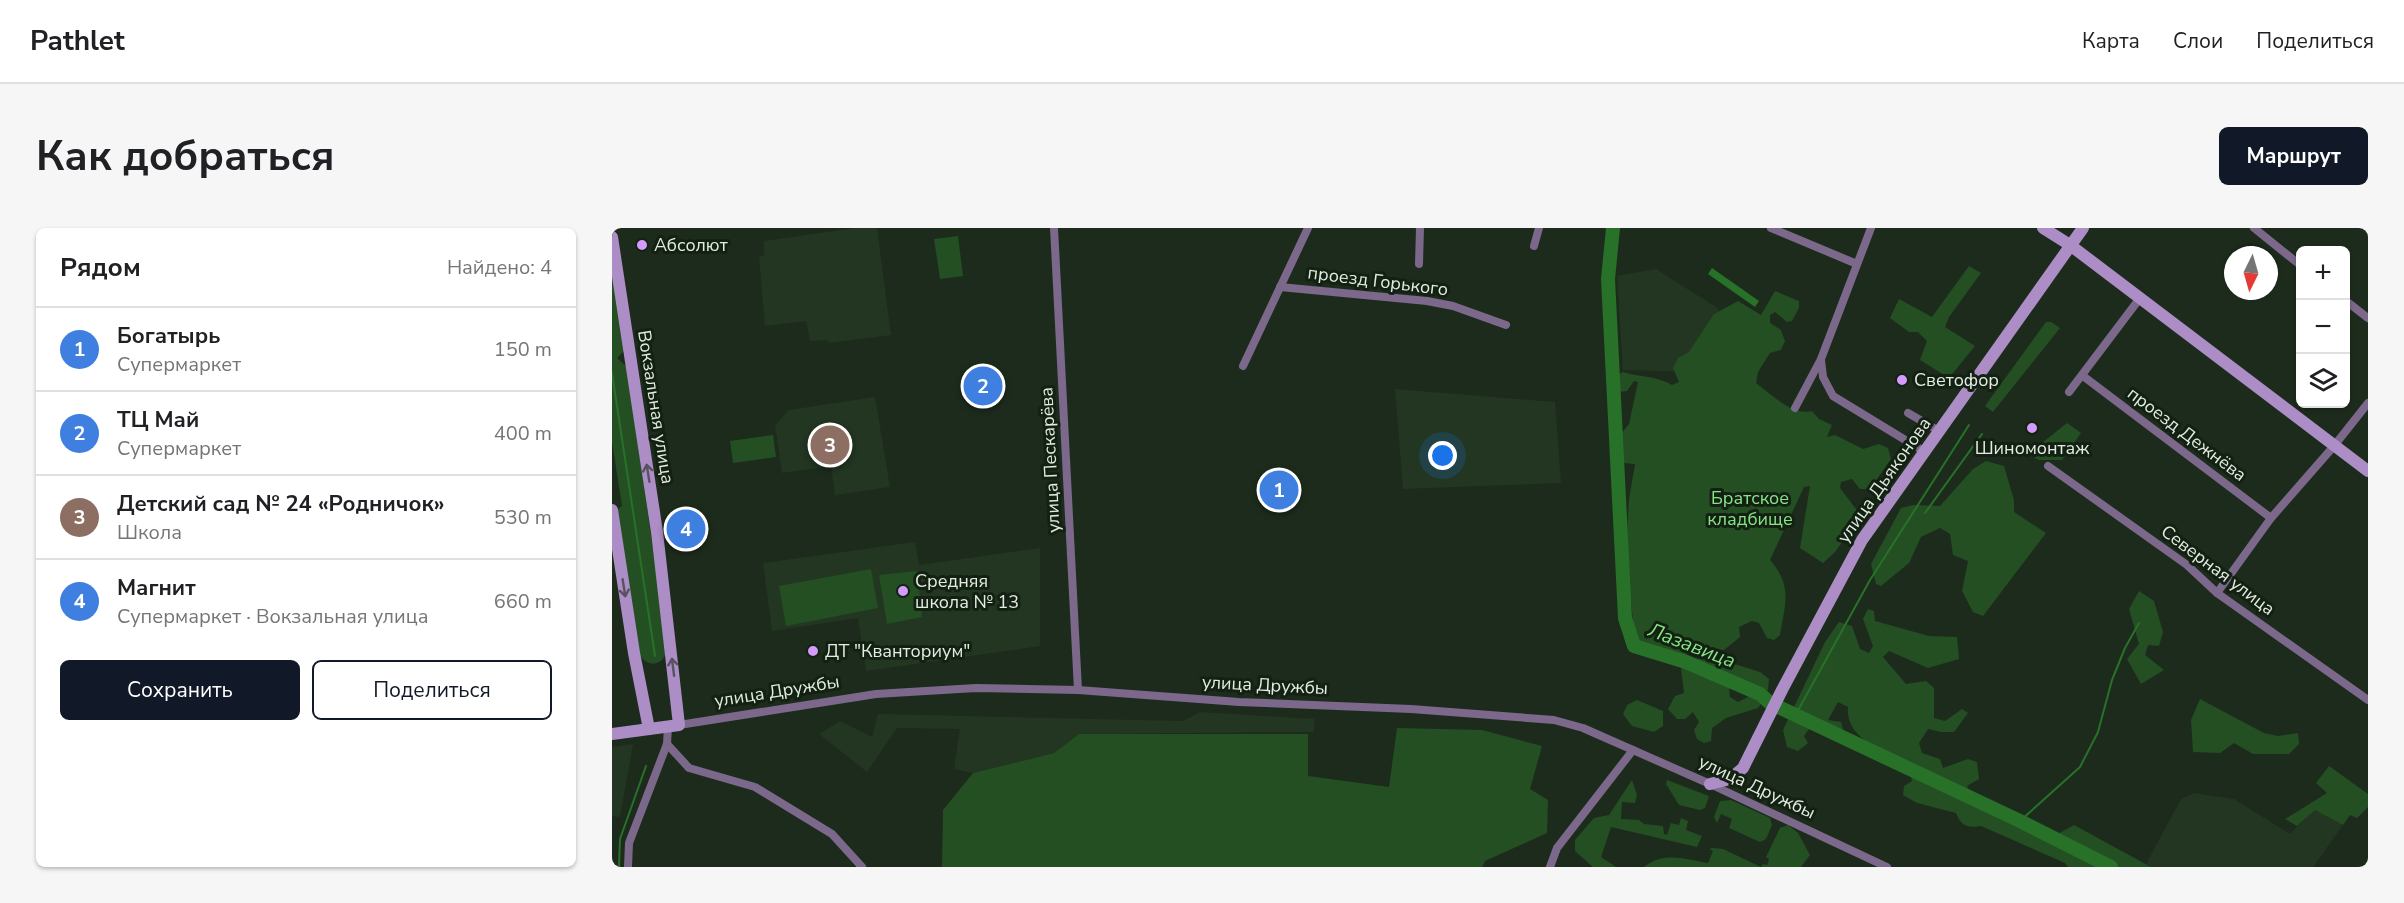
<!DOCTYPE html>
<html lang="ru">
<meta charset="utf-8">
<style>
body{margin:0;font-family:"Nunito Sans",sans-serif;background:#f6f6f6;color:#202124}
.controls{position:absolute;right:18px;top:18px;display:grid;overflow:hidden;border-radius:9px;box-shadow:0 2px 4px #0004}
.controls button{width:54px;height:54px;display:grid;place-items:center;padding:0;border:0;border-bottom:2px solid #e0e0e0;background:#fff;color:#202124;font:30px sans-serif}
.compass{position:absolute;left:1612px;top:18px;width:54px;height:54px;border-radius:50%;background:#fff;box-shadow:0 2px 4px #0004;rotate:185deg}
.you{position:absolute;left:831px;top:228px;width:21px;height:21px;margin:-15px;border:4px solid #fff;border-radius:50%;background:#1a73e8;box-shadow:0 0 0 9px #1a73e833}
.badge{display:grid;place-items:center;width:39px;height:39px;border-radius:50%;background:#111827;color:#fff;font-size:20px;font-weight:700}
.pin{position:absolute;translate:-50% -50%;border:3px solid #fff;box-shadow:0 2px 6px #0006}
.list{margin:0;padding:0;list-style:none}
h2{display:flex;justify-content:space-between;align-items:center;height:78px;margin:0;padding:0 24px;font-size:26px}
h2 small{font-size:20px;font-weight:400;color:#757577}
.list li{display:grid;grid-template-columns:39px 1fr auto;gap:18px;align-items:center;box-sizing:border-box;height:84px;padding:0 24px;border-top:2px solid #e0e0e0}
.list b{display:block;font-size:22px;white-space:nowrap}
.list p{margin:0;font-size:20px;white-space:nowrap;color:#757577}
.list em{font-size:20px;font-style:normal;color:#757577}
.actions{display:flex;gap:12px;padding:18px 24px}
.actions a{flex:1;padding:14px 0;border:2px solid #111827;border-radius:9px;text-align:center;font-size:21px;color:#111827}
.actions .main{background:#111827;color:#fff}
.icon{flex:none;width:33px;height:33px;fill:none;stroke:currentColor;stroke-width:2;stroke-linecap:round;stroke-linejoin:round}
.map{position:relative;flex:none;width:1756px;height:639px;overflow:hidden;border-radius:9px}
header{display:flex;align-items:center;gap:36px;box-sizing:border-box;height:84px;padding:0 30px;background:#fff;border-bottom:2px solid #e0e0e0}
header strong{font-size:28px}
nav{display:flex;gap:33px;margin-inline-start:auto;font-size:21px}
.intro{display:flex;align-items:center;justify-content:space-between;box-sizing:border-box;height:144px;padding:0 36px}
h1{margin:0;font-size:42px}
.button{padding:15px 27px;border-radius:9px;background:#111827;color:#fff;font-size:21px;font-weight:700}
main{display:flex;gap:36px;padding:0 36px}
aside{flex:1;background:#fff;border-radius:9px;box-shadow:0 2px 4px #0004}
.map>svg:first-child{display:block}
.built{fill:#233622}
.green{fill:#234f23}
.water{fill:#287129}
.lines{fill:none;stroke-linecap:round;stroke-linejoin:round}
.stream{stroke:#287129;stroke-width:2}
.river{stroke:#287129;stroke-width:14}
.street{stroke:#7b688b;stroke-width:8}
.secondary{stroke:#ac8dc5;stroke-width:12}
.oneway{stroke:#585263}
.poi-dot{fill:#d39cfc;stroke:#132113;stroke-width:2}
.labels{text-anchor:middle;stroke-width:6;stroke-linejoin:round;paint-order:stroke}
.poi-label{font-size:18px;fill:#e3ece2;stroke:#132113;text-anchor:start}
.street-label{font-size:18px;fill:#e3ece2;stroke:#132113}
.park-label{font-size:18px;fill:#87e586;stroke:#132113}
.water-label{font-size:20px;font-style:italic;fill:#87e585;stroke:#132113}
</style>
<header>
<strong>Pathlet</strong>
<nav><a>Карта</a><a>Слои</a><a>Поделиться</a></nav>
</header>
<div class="intro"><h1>Как добраться</h1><a class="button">Маршрут</a></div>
<main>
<aside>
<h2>Рядом<small>Найдено: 4</small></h2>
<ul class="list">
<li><span class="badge" style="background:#3f7fe0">1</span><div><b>Богатырь</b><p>Супермаркет</p></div><em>150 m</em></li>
<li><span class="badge" style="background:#3f7fe0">2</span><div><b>ТЦ Май</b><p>Супермаркет</p></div><em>400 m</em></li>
<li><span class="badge" style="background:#8d6e63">3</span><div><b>Детский сад № 24 «Родничок»</b><p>Школа</p></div><em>530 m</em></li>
<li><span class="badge" style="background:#3f7fe0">4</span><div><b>Магнит</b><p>Супермаркет · Вокзальная улица</p></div><em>660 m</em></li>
</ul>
<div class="actions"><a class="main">Сохранить</a><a>Поделиться</a></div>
</aside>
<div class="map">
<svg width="1756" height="639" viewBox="0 0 1756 639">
<rect width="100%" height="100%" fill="#1d2b1c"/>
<g class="built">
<path d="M244,0H265L279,107L216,115L215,112L198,113L194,93L153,98L147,29L152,27V13Z"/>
<path d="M1044,41L1107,81L1083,144L1011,142L1005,48Z"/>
<path d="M783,161L943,174L949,255L791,261Z"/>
<path d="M263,169L278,259L223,267L219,238L170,245L163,197L177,182Z"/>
<path d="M303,314L307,337L428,320V418L254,443L246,390L160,403L151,335Z"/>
<path d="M588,484L702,491V504L467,506L442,525L361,545L342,541L348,501L285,500L255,544L207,506L228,493L260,509L266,486L571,493Z"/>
<path d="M21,516L8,589L0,588V519Z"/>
<path d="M1582,565L1622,571L1678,606L1703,581L1731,597L1701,639H1539L1534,636L1569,571Z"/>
</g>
<g class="green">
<path d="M346,8L351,48L328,51L322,11Z"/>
<path d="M0,38L13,122L5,130L15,139L55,420C53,439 34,441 26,424L4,283L10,278L0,214Z"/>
<path d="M1357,38L1369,45L1337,89L1333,99L1363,118L1337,150L1308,132L1315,113L1306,104H1297L1278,90L1287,71L1320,89Z"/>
<path d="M1163,63L1187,73V80L1180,93L1175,94L1163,84L1158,87V95L1169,102L1173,113L1169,122L1158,125L1146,144L1144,155C1159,166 1180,188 1200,183L1207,191L1220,197L1215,209L1223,207L1251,221L1267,216L1276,220L1279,231L1258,261H1248L1240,251L1229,254L1228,260L1244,281L1247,290L1223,324L1211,335L1188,320L1198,258L1192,259L1158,332C1181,358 1173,376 1168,407L1162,412L1155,410L1147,395L1140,393L1127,399L1128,409L1112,422C1100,421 1090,425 1077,424L1070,431L1061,425L1023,414L1019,373L1012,364L1017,271L1023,236L1012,235L1007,229L1009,206L1017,196L1026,154L1022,153L1015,163L1007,164L1003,156L1005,147L1011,144C1028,149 1045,148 1060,157L1067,154L1061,140L1066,130L1077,124L1102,86L1126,73L1149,87Z"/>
<path d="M1434,94H1439L1448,100L1381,184L1373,178Z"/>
<path d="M1455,195L1469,205L1450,232H1427L1421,229V222Z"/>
<path d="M161,207L164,229L121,235L118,213Z"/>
<path d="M1374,233L1392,238L1402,272V284L1434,305L1371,388L1361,384L1350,363L1356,333L1341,327L1338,306L1328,300L1309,309L1297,335L1269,358L1264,356L1259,336L1289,280L1301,277L1328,278L1361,241Z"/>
<path d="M259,341L266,380L174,398L167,358Z"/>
<path d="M305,343L310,389L275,396L267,347Z"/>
<path d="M1527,363L1542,373L1551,404L1547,418L1536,417L1533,427L1552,442L1529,456L1515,431L1527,416L1517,381Z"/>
<path d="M1256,381L1262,383L1263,393L1317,408L1345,409L1347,431L1316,440L1277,423L1271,429L1294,456L1314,453L1322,460V490L1333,493L1350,481L1356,485L1342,504H1329L1316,501L1307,515L1310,525L1328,531L1331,540L1356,531L1365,534L1367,551L1355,558L1358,567L1444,607L1462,597L1539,639H1456L1453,635L1369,598C1355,600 1349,598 1344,585L1305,575L1291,567L1292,558L1300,553L1294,535C1271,523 1233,510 1236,479L1226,474L1216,492L1229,494L1231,501L1226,509L1197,501L1192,508L1196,515L1186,523L1175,519L1171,502L1213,414L1227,394L1240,398L1248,421L1257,425L1261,418L1251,391Z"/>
<path d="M1100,429L1148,444L1157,451L1156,462L1150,464L1124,453L1117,461L1118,469L1126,474L1138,468L1145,467L1150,474L1146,480L1114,490L1100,500L1099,513L1092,515L1085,511L1082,502L1087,494L1081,484L1073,491H1065L1056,481L1063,468L1072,465L1069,441L1075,432Z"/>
<path d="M1588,471L1652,505L1666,508L1686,505L1687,516L1677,526H1641L1622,515L1608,525L1581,524L1579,492Z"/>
<path d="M1025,472L1051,483V498L1042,504L1020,498L1011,486L1015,477Z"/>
<path d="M785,500L870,502L930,518L918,561L936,572L935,605L873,633L870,639H330L331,582L361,545L442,525L467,506H696V548L777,559Z"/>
<path d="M1717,538L1756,566V579L1745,590L1738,587L1731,597L1703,582L1685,598L1673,591L1715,565L1704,555Z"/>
<path d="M1020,552L1025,567L1023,575L1010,574L1009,591L1027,592L1032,596L1051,598L1052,606L1055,607L1059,595L1067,597L1069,590L1076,593L1074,602L1090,608L1085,619L999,599L989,629L1004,639H981L963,623V612L982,590L997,587Z"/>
<path d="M1055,552L1097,568L1093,580L1088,582L1067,577L1054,556Z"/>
<path d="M1119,572L1158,590L1160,597L1154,611L1148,614L1117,600L1120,591L1109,586L1105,595L1102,589L1108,573Z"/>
<path d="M1176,597L1186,605L1198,627L1189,639H1149L1151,636L1155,637L1157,631L1154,629L1168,600Z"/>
<path d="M1101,620L1111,621L1149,639H1032C1052,623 1073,631 1096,635L1101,623L1097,621Z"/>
</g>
<path class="water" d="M1100,40L1147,73L1143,79L1096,46Z"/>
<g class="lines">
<g class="stream">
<path d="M0,145L43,428"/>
<path d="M1313,285L1370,206"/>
<path d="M1184,486L1258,352L1357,197"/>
<path d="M1408,593L1468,539L1486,504L1500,452L1513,420L1527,395"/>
<path d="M7,639L8,611L34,538"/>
</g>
<path class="river" d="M1001,0L996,51L1013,390L1022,418L1074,434L1148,466L1158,475L1408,593L1499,639"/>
<g class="street">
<path d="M442,0L466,462"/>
<path d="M1159,0L1245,36"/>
<path d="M1642,0L1688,37"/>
<path d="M922,18L927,0"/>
<path d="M807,36L808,0"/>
<path d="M668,59L815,73L841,78L894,97"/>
<path d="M1734,73L1756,90"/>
<path d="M1209,132L1211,149L1221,168L1313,224"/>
<path d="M631,138L696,0"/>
<path d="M1471,148L1659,290"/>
<path d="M1457,164L1528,70"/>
<path d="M1183,180L1209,131L1259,0"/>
<path d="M1296,185L1327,203"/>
<path d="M1436,238L1575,337L1605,365L1756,472"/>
<path d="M1605,365L1659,290L1722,218L1756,175"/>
<path d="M67,497L264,466L364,460L466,462L627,474L799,481L942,492L971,500L1098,556L1275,639"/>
<path d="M55,516L77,540L143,559L220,606L250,639"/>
<path d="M16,639L17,615L55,516L56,498"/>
<path d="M938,639L945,620L1021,522"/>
</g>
<g class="secondary">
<path d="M1431,0L1458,17L1756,243"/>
<path d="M0,9L45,304L67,497L0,506"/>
<path d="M0,282L22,425L37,501"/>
<path d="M1098,556L1118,551L1131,540L1170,462L1250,312L1471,0"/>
</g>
</g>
<defs><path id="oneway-shaft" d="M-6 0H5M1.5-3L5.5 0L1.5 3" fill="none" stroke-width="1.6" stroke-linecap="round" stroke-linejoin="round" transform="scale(1.5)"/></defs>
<g class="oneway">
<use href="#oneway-shaft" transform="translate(36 245) rotate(-99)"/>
<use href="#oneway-shaft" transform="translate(12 360) rotate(81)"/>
<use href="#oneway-shaft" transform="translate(61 439) rotate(-97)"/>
</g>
<g class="poi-dot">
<circle cx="30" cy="17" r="6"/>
<circle cx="1290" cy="152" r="6"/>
<circle cx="1420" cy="200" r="6"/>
<circle cx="291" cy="363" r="6"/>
<circle cx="201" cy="423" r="6"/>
</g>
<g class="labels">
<g class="poi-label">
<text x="42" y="23">Абсолют</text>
<text x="1302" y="158">Светофор</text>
<text x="1420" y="226" text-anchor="middle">Шиномонтаж</text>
<text x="303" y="359">Средняя<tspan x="303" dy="21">школа № 13</tspan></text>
<text x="213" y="429">ДТ "Кванториум"</text>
</g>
<g class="street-label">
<text transform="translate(766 53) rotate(7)" y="6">проезд Горького</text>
<text transform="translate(44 179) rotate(81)" y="6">Вокзальная улица</text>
<text transform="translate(1575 206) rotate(37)" y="6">проезд Дежнёва</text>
<text transform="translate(438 232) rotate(-93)" y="6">улица Пескарёва</text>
<text transform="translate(1272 252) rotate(-55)" y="6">улица Дьяконова</text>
<text transform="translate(1606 342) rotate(37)" y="6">Северная улица</text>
<text transform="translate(653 457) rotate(3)" y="6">улица Дружбы</text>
<text transform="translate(165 463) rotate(-9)" y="6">улица Дружбы</text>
<text transform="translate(1145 559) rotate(25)" y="6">улица Дружбы</text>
</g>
<g class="park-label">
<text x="1138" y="276">Братское<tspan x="1138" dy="21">кладбище</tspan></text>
</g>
<g class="water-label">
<text transform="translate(1080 417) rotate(21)" y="7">Лазавица</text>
</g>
</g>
</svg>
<div class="controls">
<button>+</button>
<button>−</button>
<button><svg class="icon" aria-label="layers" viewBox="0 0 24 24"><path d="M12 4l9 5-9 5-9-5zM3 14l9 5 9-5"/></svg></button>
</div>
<svg class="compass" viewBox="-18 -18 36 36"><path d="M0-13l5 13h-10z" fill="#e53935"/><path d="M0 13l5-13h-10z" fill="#757577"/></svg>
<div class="you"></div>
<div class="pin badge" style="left:667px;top:262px;background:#3f7fe0">1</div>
<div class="pin badge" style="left:371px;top:158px;background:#3f7fe0">2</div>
<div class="pin badge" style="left:218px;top:217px;background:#8d6e63">3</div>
<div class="pin badge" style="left:74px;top:301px;background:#3f7fe0">4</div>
</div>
</main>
